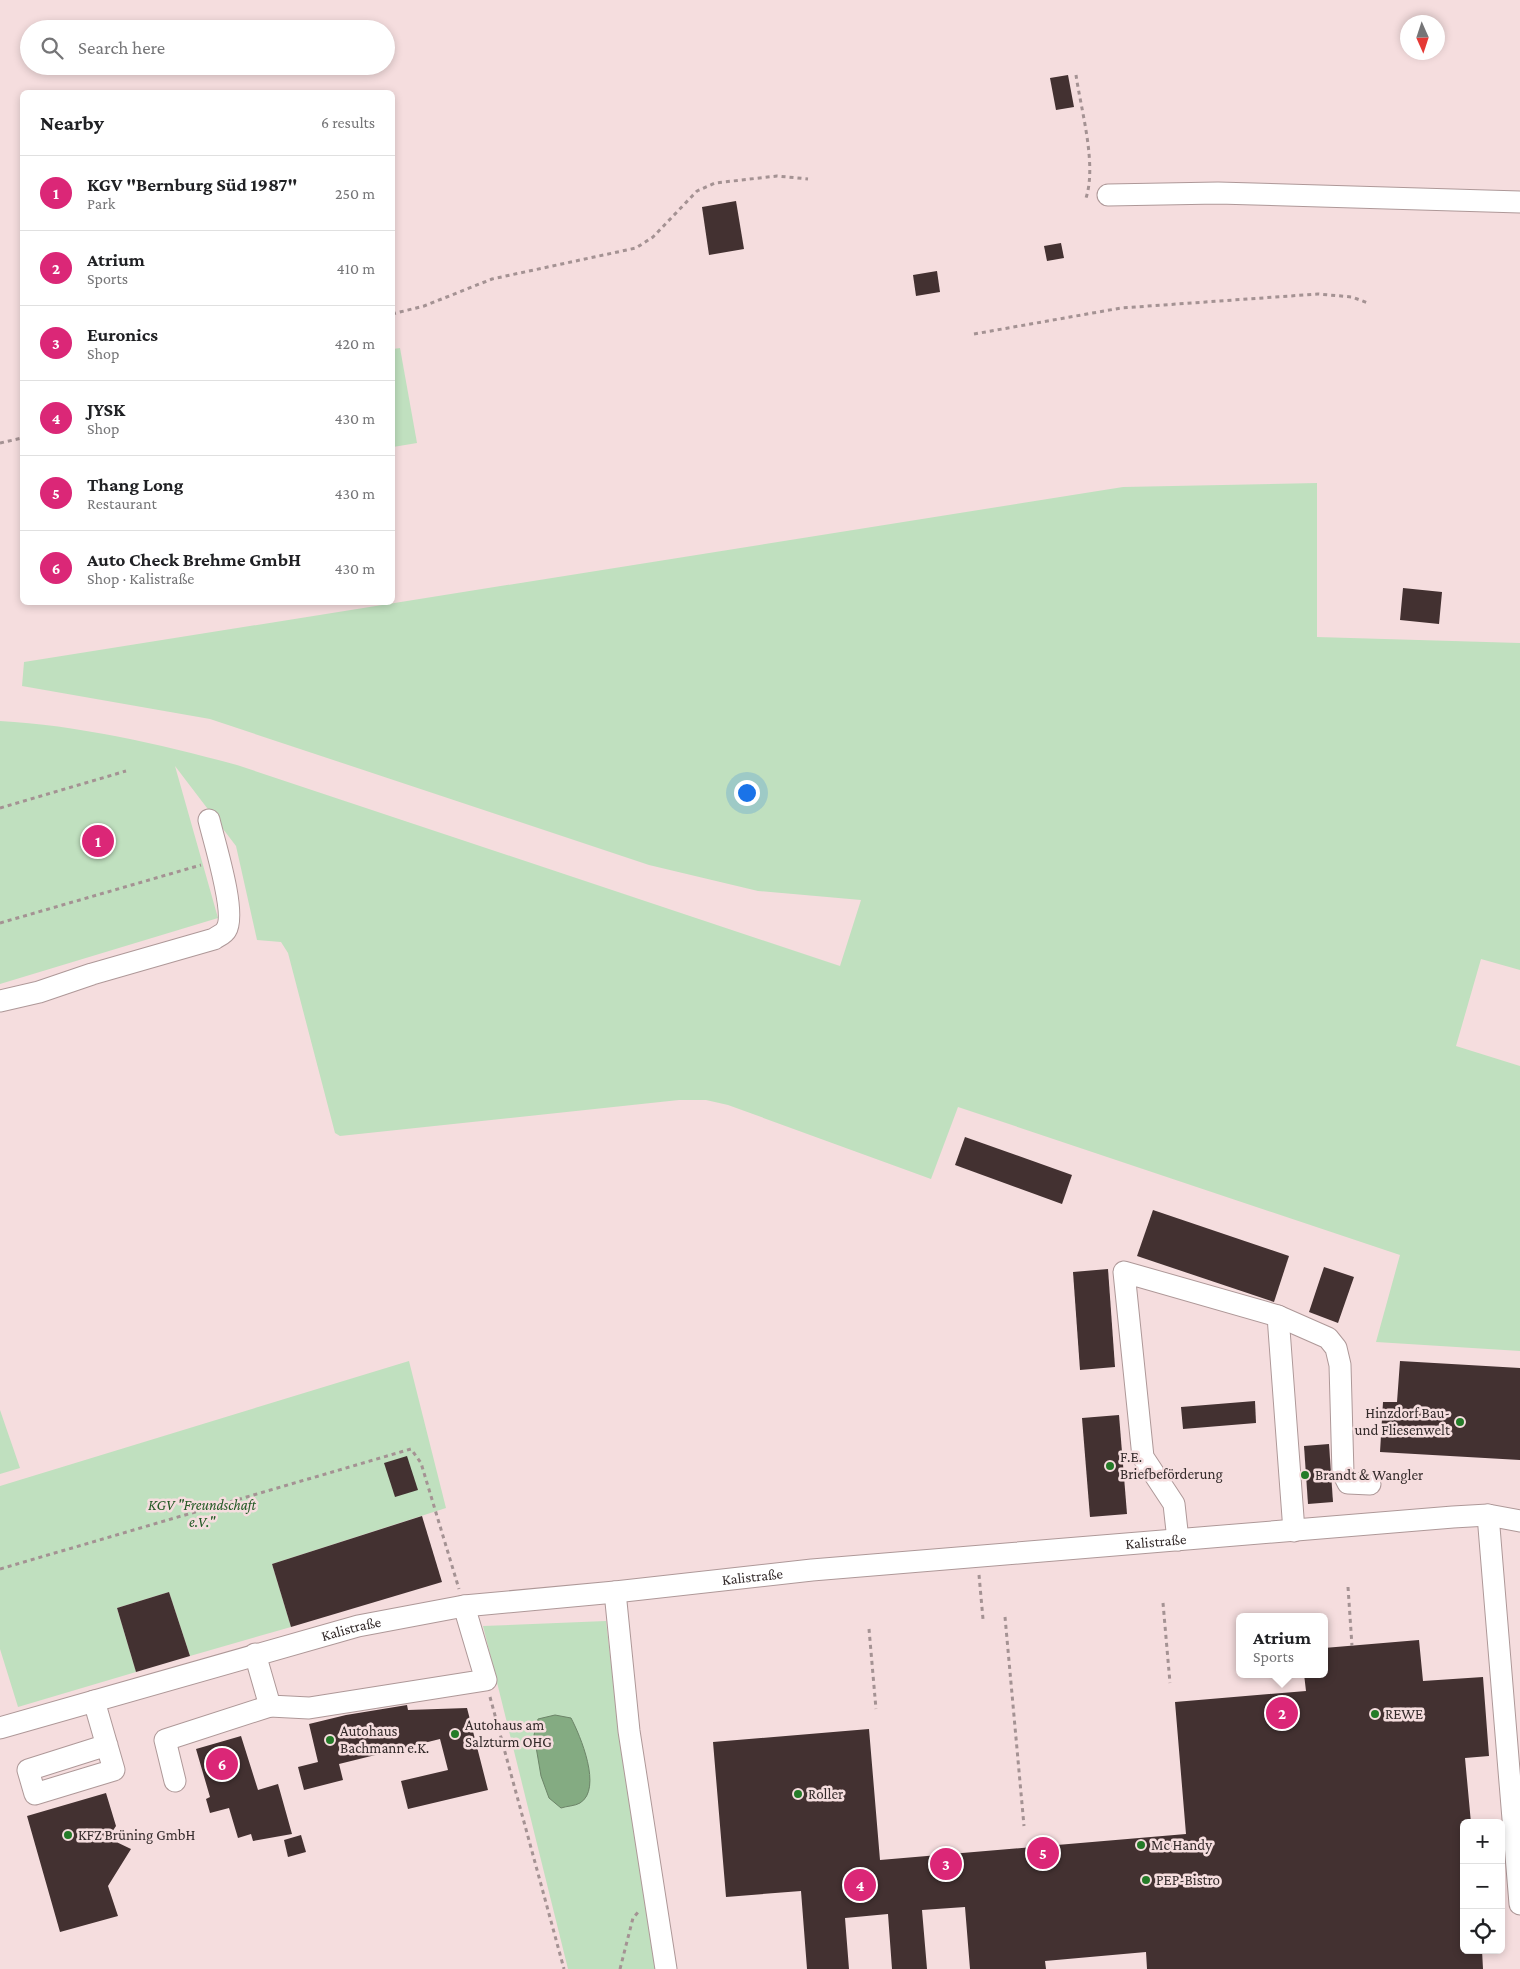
<!DOCTYPE html>
<meta charset="utf-8">
<style>
body{margin:0;font-family:"Crimson Pro",serif;background:#f6f6f6;color:#202124}
.controls{position:absolute;right:15px;bottom:15px;display:grid;overflow:hidden;border-radius:8px;box-shadow:0 2px 8px #0003}
.controls button{width:45px;height:45px;display:grid;place-items:center;padding:0;border:0;border-bottom:1px solid #e0e0e0;background:#fff;color:#202124;font:25px sans-serif}
.compass{position:absolute;left:1400px;top:15px;width:45px;height:45px;border-radius:50%;background:#fff;box-shadow:0 2px 8px #0003;rotate:177deg}
.you{position:absolute;left:746px;top:792px;width:18px;height:18px;margin:-12px;border:4px solid #fff;border-radius:50%;background:#1a73e8;box-shadow:0 0 0 8px #1a73e833}
.badge{display:grid;place-items:center;width:32px;height:32px;border-radius:50%;background:#db2777;color:#fff;font-size:16px;font-weight:700}
.pin{position:absolute;translate:-50% -50%;border:2px solid #fff;box-shadow:0 1px 5px #0006}
.popup{position:absolute;left:1236px;top:1613px;width:92px;height:65px;box-sizing:border-box;display:grid;place-content:center;border-radius:8px;background:#fff;filter:drop-shadow(0 1px 4px #0005);font-size:16px;white-space:nowrap;color:#757577}
.popup b{font-size:19px;color:#202124}
.popup::after{content:'';position:absolute;left:50%;top:100%;margin-left:-10px;border:10px solid transparent;border-top-color:#fff}
.list{margin:0;padding:0;list-style:none}
h2{display:flex;justify-content:space-between;align-items:center;height:65px;margin:0;padding:0 20px;font-size:21px}
h2 small{font-size:16px;font-weight:400;color:#757577}
.list li{display:grid;grid-template-columns:32px 1fr auto;gap:15px;align-items:center;box-sizing:border-box;height:75px;padding:0 20px;border-top:1px solid #e0e0e0}
.list b{display:block;font-size:19px;white-space:nowrap}
.list p{margin:0;font-size:16px;white-space:nowrap;color:#757577}
.list em{font-size:16px;font-style:normal;color:#757577}
.icon{flex:none;width:28px;height:28px;fill:none;stroke:currentColor;stroke-width:2;stroke-linecap:round;stroke-linejoin:round}
.map{position:relative;flex:none;width:1520px;height:1969px;overflow:hidden}
.search{position:absolute;background:#fff;box-shadow:0 2px 8px #0003;left:20px;top:20px;width:375px;height:55px;display:flex;align-items:center;gap:12px;box-sizing:border-box;padding:0 18px;border-radius:28px;color:#757577;font-size:19px}
.panel{position:absolute;background:#fff;box-shadow:0 2px 8px #0003;left:20px;top:90px;width:375px;height:515px;border-radius:8px}
.map>svg:first-child{display:block}
.green{fill:#c0e0bf}
.water{fill:#84ab82;stroke:#6c8468}
.building{fill:#433131}
.lines{fill:none;stroke-linecap:round;stroke-linejoin:round}
.minor-casing{stroke:#ae9898;stroke-width:23}
.path{stroke:#a49293;stroke-width:3;stroke-dasharray:4 4;stroke-linecap:butt}
.minor{stroke:#fff;stroke-width:21}
.poi-dot{fill:#247b28;stroke:#f5ddde;stroke-width:2}
.labels{text-anchor:middle;stroke-width:5;stroke-linejoin:round;paint-order:stroke}
.poi-label{font-size:15px;fill:#332a2a;stroke:#f5ddde;text-anchor:start}
.park-label{font-size:15px;font-style:italic;fill:#235924;stroke:#f5ddde}
.street-label{font-size:15px;fill:#332a2a;stroke:#f5ddde}
</style>
<div class="map">
<svg width="1520" height="1969" viewBox="0 0 1520 1969">
<rect width="100%" height="100%" fill="#f5ddde"/>
<g class="green">
<path d="M400,348L417,443L393,447V349Z"/>
<path d="M1317,483V637L1520,643V970L1481,959L1456,1046L1520,1066V1351L1376,1342L1400,1255L958,1107L931,1179L728,1105L706,1100H679L340,1136L335,1133L288,953L281,942L257,940L236,846L175,766L218,918L0,984V721C77,725 163,745 237,765L840,966L861,900L758,891L649,865L210,719L22,686L24,662L1123,487Z"/>
<path d="M409,1361L446,1508L272,1564L291,1627L190,1656L169,1592L117,1608L136,1672L18,1707L0,1649V1486Z"/>
<path d="M0,1410L20,1468L0,1474Z"/>
<path d="M606,1621L621,1747L673,1969H568L483,1626Z"/>
</g>
<path class="water" d="M555,1715L571,1718C580,1735 603,1789 580,1803C575,1806 567,1806 561,1808L549,1798L541,1776L534,1735L538,1719Z"/>
<g class="building">
<path d="M1068,75L1074,107L1056,110L1050,78Z"/>
<path d="M736,201L744,249L709,255L702,207Z"/>
<path d="M1061,243L1064,258L1047,261L1044,246Z"/>
<path d="M937,271L940,292L916,296L913,275Z"/>
<path d="M1403,588L1442,592L1439,624L1400,620Z"/>
<path d="M965,1137L1072,1175L1062,1204L955,1165Z"/>
<path d="M1153,1210L1289,1256L1274,1302L1137,1256Z"/>
<path d="M1324,1267L1354,1277L1338,1323L1309,1312Z"/>
<path d="M1108,1269L1115,1367L1080,1370L1073,1272Z"/>
<path d="M1400,1361L1520,1368V1460L1380,1452L1383,1402H1397Z"/>
<path d="M1255,1401L1256,1423L1183,1429L1181,1407Z"/>
<path d="M1119,1415L1127,1514L1090,1517L1082,1418Z"/>
<path d="M1329,1444L1333,1502L1308,1504L1304,1446Z"/>
<path d="M407,1456L418,1490L395,1497L384,1463Z"/>
<path d="M422,1516L442,1582L291,1627L272,1564Z"/>
<path d="M169,1592L190,1656L136,1672L117,1608Z"/>
<path d="M1419,1640L1423,1681L1483,1677L1489,1756L1465,1758L1471,1823H1464V1950H1482L1483,1969H1147L1146,1952L1045,1961L1046,1969H970L965,1907L922,1910L927,1969H892L888,1914L845,1918L849,1969H807L801,1891L726,1897L713,1742L869,1729L880,1860L1186,1834L1175,1702L1306,1691L1304,1674H1324V1648Z"/>
<path d="M407,1705L408,1710L467,1708L488,1790L408,1809L401,1781L448,1770L440,1739L339,1764L343,1780L304,1790L298,1767L318,1762L309,1724L346,1715Z"/>
<path d="M241,1736L258,1790L278,1784L292,1834L253,1841L251,1834L238,1838L229,1808L210,1813L206,1799L210,1797L196,1749Z"/>
<path d="M106,1793L116,1826L108,1838L131,1849L108,1886L118,1916L60,1932L27,1816Z"/>
<path d="M301,1835L306,1852L288,1857L284,1840Z"/>
</g>
<g class="lines">
<g class="minor-casing">
<g id="minor">
<path d="M1108,195L1218,193L1520,202"/>
<path d="M0,1001L39,992L92,974L214,939C218,936 224,934 226,930C237,914 214,841 209,820"/>
<path d="M1278,1316L1328,1338L1336,1348L1340,1365L1343,1473L1348,1483L1370,1484"/>
<path d="M1488,1515L1520,1904"/>
<path d="M1178,1540L1174,1504L1143,1457L1124,1272L1278,1316L1294,1531"/>
<path d="M615,1592L629,1731L666,1969"/>
<path d="M255,1654L270,1706L309,1708L486,1680L464,1606"/>
<path d="M94,1701L114,1770L35,1794L28,1770L107,1745"/>
<path id="s1" d="M0,1728L358,1626L464,1606L615,1592L812,1570L1453,1517L1488,1515L1520,1521"/>
<path d="M175,1781L165,1740L270,1706"/>
</g>
</g>
<g class="path">
<path d="M1076,75C1081,110 1097,164 1086,198"/>
<path d="M392,314L424,306L492,279L636,248L653,237L697,191L715,183L777,176L808,179"/>
<path d="M974,334L1121,308L1318,294L1352,297L1368,303"/>
<path d="M0,443L22,438"/>
<path d="M0,808L126,771"/>
<path d="M0,923L201,865"/>
<path d="M0,1569L411,1449L421,1463L459,1589"/>
<path d="M979,1575L983,1619"/>
<path d="M1348,1587L1352,1646"/>
<path d="M1163,1603L1170,1683"/>
<path d="M1005,1617L1024,1826"/>
<path d="M869,1629L876,1709"/>
<path d="M490,1697L564,1969"/>
<path d="M620,1969L633,1918L639,1911"/>
</g>
<use href="#minor" class="minor"/>
</g>
<g class="poi-dot">
<circle cx="1460" cy="1422" r="5"/>
<circle cx="1110" cy="1466" r="5"/>
<circle cx="1305" cy="1475" r="5"/>
<circle cx="1375" cy="1714" r="5"/>
<circle cx="455" cy="1734" r="5"/>
<circle cx="330" cy="1740" r="5"/>
<circle cx="798" cy="1794" r="5"/>
<circle cx="68" cy="1835" r="5"/>
<circle cx="1141" cy="1845" r="5"/>
<circle cx="1146" cy="1880" r="5"/>
</g>
<g class="labels">
<g class="poi-label">
<text x="1450" y="1418" text-anchor="end">Hinzdorf Bau-<tspan x="1450" dy="17">und Fliesenwelt</tspan></text>
<text x="1120" y="1462">F.E.<tspan x="1120" dy="17">Briefbeförderung</tspan></text>
<text x="1315" y="1480">Brandt &amp; Wangler</text>
<text x="1385" y="1719">REWE</text>
<text x="465" y="1730">Autohaus am<tspan x="465" dy="17">Salzturm OHG</tspan></text>
<text x="340" y="1736">Autohaus<tspan x="340" dy="17">Bachmann e.K.</tspan></text>
<text x="808" y="1799">Roller</text>
<text x="78" y="1840">KFZ Brüning GmbH</text>
<text x="1151" y="1850">Mc Handy</text>
<text x="1156" y="1885">PEP-Bistro</text>
</g>
<g class="park-label">
<text x="202" y="1510">KGV "Freundschaft<tspan x="202" dy="17">e.V."</tspan></text>
</g>
<g class="street-label">
<text dy="5" stroke="none"><textPath href="#s1" startOffset="1175">Kalistraße</textPath></text>
<text dy="5" stroke="none"><textPath href="#s1" startOffset="770">Kalistraße</textPath></text>
<text dy="5" stroke="none"><textPath href="#s1" startOffset="365">Kalistraße</textPath></text>
</g>
</g>
</svg>
<div class="controls">
<button>+</button>
<button>−</button>
<button><svg class="icon" aria-label="locate" viewBox="0 0 24 24"><circle cx="12" cy="12" r="6"/><path d="M12 2v4M12 18v4M2 12h4M18 12h4"/></svg></button>
</div>
<svg class="compass" viewBox="-18 -18 36 36"><path d="M0-13l5 13h-10z" fill="#e53935"/><path d="M0 13l5-13h-10z" fill="#757577"/></svg>
<div class="you"></div>
<div class="pin badge" style="left:98px;top:841px">1</div>
<div class="pin badge" style="left:1282px;top:1713px">2</div>
<div class="popup"><b>Atrium</b>Sports</div>
<div class="pin badge" style="left:946px;top:1864px">3</div>
<div class="pin badge" style="left:860px;top:1885px">4</div>
<div class="pin badge" style="left:1043px;top:1853px">5</div>
<div class="pin badge" style="left:222px;top:1764px">6</div>
<div class="search"><svg class="icon" aria-label="search" viewBox="0 0 24 24"><circle cx="10" cy="10" r="6"/><path d="M15 15l6 6"/></svg>Search here</div>
<section class="panel">
<h2>Nearby<small>6 results</small></h2>
<ul class="list">
<li><span class="badge">1</span><div><b>KGV &quot;Bernburg Süd 1987&quot;</b><p>Park</p></div><em>250 m</em></li>
<li><span class="badge">2</span><div><b>Atrium</b><p>Sports</p></div><em>410 m</em></li>
<li><span class="badge">3</span><div><b>Euronics</b><p>Shop</p></div><em>420 m</em></li>
<li><span class="badge">4</span><div><b>JYSK</b><p>Shop</p></div><em>430 m</em></li>
<li><span class="badge">5</span><div><b>Thang Long</b><p>Restaurant</p></div><em>430 m</em></li>
<li><span class="badge">6</span><div><b>Auto Check Brehme GmbH</b><p>Shop · Kalistraße</p></div><em>430 m</em></li>
</ul>
</section>
</div>
